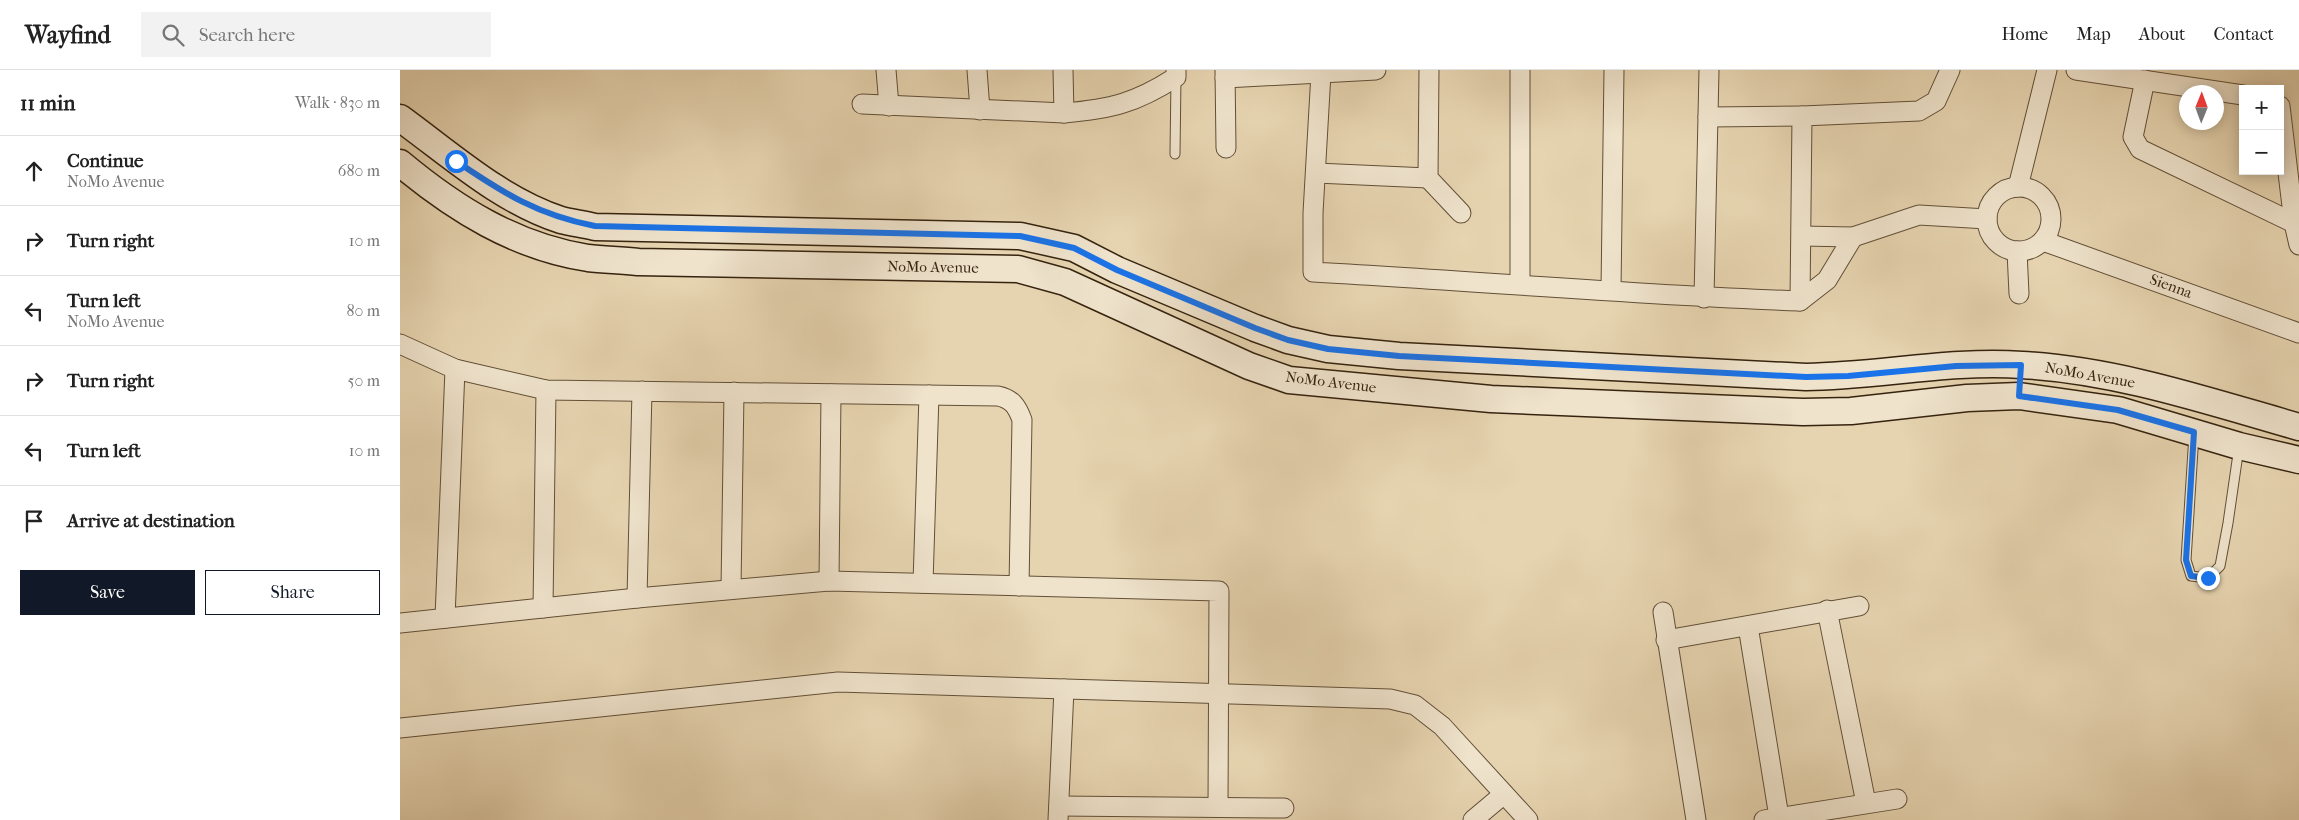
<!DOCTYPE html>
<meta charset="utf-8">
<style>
body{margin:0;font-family:"IM FELL French Canon",serif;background:#f2f2f2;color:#222}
.controls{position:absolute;right:15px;top:15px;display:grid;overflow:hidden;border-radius:0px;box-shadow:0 2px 12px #0003}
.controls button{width:45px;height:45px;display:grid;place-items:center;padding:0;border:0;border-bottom:1px solid #e0e0e0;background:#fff;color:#222;font:25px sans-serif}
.compass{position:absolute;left:1779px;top:15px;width:45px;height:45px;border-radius:50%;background:#fff;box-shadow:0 2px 12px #0003;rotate:1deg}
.stop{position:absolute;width:15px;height:15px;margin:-11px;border:4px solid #1a73e8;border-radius:50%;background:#fff}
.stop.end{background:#1a73e8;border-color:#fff;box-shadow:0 1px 5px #0008}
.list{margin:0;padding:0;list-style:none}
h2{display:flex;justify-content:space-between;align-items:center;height:65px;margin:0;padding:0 20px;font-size:21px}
h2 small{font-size:16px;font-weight:400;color:#767676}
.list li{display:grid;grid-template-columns:32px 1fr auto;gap:15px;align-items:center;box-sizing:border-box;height:70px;padding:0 20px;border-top:1px solid #e0e0e0}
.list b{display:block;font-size:19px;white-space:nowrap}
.list p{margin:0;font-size:16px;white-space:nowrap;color:#767676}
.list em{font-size:16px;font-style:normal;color:#767676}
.actions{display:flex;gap:10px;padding:15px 20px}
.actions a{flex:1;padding:11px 0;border:1px solid #111827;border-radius:0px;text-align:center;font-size:18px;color:#111827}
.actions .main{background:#111827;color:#fff}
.icon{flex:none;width:28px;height:28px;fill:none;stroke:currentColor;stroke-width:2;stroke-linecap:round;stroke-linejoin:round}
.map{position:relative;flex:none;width:1899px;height:750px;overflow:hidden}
header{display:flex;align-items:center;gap:30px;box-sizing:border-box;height:70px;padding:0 25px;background:#fff;border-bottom:1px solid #e0e0e0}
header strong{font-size:24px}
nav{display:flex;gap:28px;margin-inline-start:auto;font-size:18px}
.search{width:350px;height:45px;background:#f2f2f2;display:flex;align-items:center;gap:12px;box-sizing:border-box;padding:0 18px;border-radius:0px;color:#767676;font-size:19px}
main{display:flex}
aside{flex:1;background:#fff}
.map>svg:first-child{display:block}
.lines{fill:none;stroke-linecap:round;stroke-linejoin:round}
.lane-casing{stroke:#624f37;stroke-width:11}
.street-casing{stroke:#624f37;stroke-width:21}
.secondary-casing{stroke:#36230f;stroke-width:29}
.lane{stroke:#efe3cc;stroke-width:9}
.street{stroke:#efe3cc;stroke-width:19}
.secondary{stroke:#efe3cc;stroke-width:26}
.route{stroke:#1a73e8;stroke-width:6}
.labels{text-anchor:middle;stroke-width:4;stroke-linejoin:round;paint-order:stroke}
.street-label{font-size:15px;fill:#36230f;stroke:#efe3cc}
</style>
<header>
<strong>Wayfind</strong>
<div class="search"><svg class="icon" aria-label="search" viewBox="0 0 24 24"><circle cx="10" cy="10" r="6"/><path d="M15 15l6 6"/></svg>Search here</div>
<nav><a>Home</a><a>Map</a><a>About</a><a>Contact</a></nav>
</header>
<main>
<aside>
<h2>11 min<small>Walk · 830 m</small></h2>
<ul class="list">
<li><svg class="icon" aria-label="ahead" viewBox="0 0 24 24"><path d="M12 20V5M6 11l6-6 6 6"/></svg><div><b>Continue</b><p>NoMo Avenue</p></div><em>680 m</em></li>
<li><svg class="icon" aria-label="right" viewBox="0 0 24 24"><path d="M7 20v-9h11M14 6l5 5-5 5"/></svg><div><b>Turn right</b></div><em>10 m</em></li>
<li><svg class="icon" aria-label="left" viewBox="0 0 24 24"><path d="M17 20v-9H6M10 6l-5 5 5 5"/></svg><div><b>Turn left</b><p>NoMo Avenue</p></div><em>80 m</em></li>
<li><svg class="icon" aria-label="right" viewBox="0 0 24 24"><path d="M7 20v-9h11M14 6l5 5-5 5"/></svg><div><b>Turn right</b></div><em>50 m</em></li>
<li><svg class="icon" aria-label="left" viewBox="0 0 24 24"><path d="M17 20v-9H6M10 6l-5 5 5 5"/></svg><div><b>Turn left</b></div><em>10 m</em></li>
<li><svg class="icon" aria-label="arrive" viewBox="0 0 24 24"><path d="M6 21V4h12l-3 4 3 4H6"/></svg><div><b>Arrive at destination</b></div></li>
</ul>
<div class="actions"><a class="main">Save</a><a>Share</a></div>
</aside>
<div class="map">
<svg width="1899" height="750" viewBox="0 0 1899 750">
<rect width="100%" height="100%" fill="#e6d4b0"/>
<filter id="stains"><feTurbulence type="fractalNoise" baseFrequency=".004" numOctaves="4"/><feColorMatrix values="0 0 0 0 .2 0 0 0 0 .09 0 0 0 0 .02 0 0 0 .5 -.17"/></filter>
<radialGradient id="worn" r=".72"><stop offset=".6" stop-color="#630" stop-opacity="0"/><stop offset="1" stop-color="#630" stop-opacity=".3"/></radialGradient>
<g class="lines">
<g class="lane-casing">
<g id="lane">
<path d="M775,84L776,7"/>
<path d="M1794,364L1786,490L1791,506L1808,508L1820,496L1828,453L1839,377"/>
</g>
</g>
<g class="street-casing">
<g id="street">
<path d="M486,0L489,36"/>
<path d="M577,0L580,40"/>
<path d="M663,0L664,43"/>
<path d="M825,0L826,78"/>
<path d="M1029,0L1028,108L1061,143"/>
<path d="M1676,0L1843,25"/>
<path d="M921,3L913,143V202C1076,211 1238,225 1400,231L1427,210L1453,167"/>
<path d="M825,8L976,0"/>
<path d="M1745,10L1733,67L1740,79L1894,153"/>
<path d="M462,34L664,43C711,39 736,33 776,7V0"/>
<path d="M1880,36L1894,153L1899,175"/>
<path d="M1308,47L1402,46"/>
<path d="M916,103L1028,108"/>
<path d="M1618,117L1647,0"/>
<circle cx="1619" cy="149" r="32"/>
<path d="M1402,166L1453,167L1519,145L1587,149"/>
<path d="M1643,171L1899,263"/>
<path d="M1617,181L1619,224"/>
<path d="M1120,214V0"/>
<path d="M1211,220L1214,0"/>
<path d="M1304,228L1309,0"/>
<path d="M1400,231L1402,46L1519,41L1536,31L1550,0"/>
<path d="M0,274L55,299L146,320L598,326C612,329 617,336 622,350L619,516"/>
<path d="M429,511L431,324"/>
<path d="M523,513L529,325"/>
<path d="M331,519L334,322"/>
<path d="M237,528L242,321"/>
<path d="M143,538L146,320"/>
<path d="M1427,540L1466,733"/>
<path d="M1263,542L1296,750"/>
<path d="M45,548L55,299"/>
<path d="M0,553L237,528L429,511L819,521L818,736"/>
<path d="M1348,556L1379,747"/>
<path d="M1266,570L1459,536"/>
<path d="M0,658L438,612L990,629L1015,635L1042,656L1128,750"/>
<path d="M659,736L884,738"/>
<path d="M658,750L664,619"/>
<path d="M1073,750L1104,724"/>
<path d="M1364,750L1497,729"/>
</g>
</g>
<g class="secondary-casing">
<g id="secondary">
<path d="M0,48C51,85 100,130 161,150C172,153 184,154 195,157L620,166L674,178L717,200L855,258L888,270L928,279L999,286L1406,307C1478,306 1551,290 1622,295C1716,300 1808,331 1899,357"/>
<path d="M0,93C55,139 116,177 188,188C205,190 221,190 238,192L618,199L665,212L849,296L889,310L1091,329L1403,342L1451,341L1567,328L1619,326L1718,340L1839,376L1899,390"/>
</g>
</g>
<use href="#lane" class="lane"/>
<use href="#street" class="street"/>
<use href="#secondary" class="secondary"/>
</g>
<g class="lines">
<path class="route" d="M56,91C103,123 138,145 195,156L620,166L674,178L717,200L855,258L888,270L928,279L999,286L1406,307L1448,306L1556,296L1621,295L1619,326L1718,340L1794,362L1786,490L1791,506L1808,508"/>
</g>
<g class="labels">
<g class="street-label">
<text transform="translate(533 197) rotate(1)" y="5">NoMo Avenue</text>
<text transform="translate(1771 216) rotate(20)" y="5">Sienna</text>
<text transform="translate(1690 305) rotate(10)" y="5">NoMo Avenue</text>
<text transform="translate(931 312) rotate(7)" y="5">NoMo Avenue</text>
</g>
</g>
<rect width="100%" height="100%" filter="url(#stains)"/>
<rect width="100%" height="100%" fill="url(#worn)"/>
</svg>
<div class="controls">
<button>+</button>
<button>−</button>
</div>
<svg class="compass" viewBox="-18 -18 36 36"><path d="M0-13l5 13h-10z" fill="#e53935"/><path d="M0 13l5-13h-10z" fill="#767676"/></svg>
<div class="stop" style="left:56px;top:91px"></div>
<div class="stop end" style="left:1808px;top:508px"></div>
</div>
</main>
